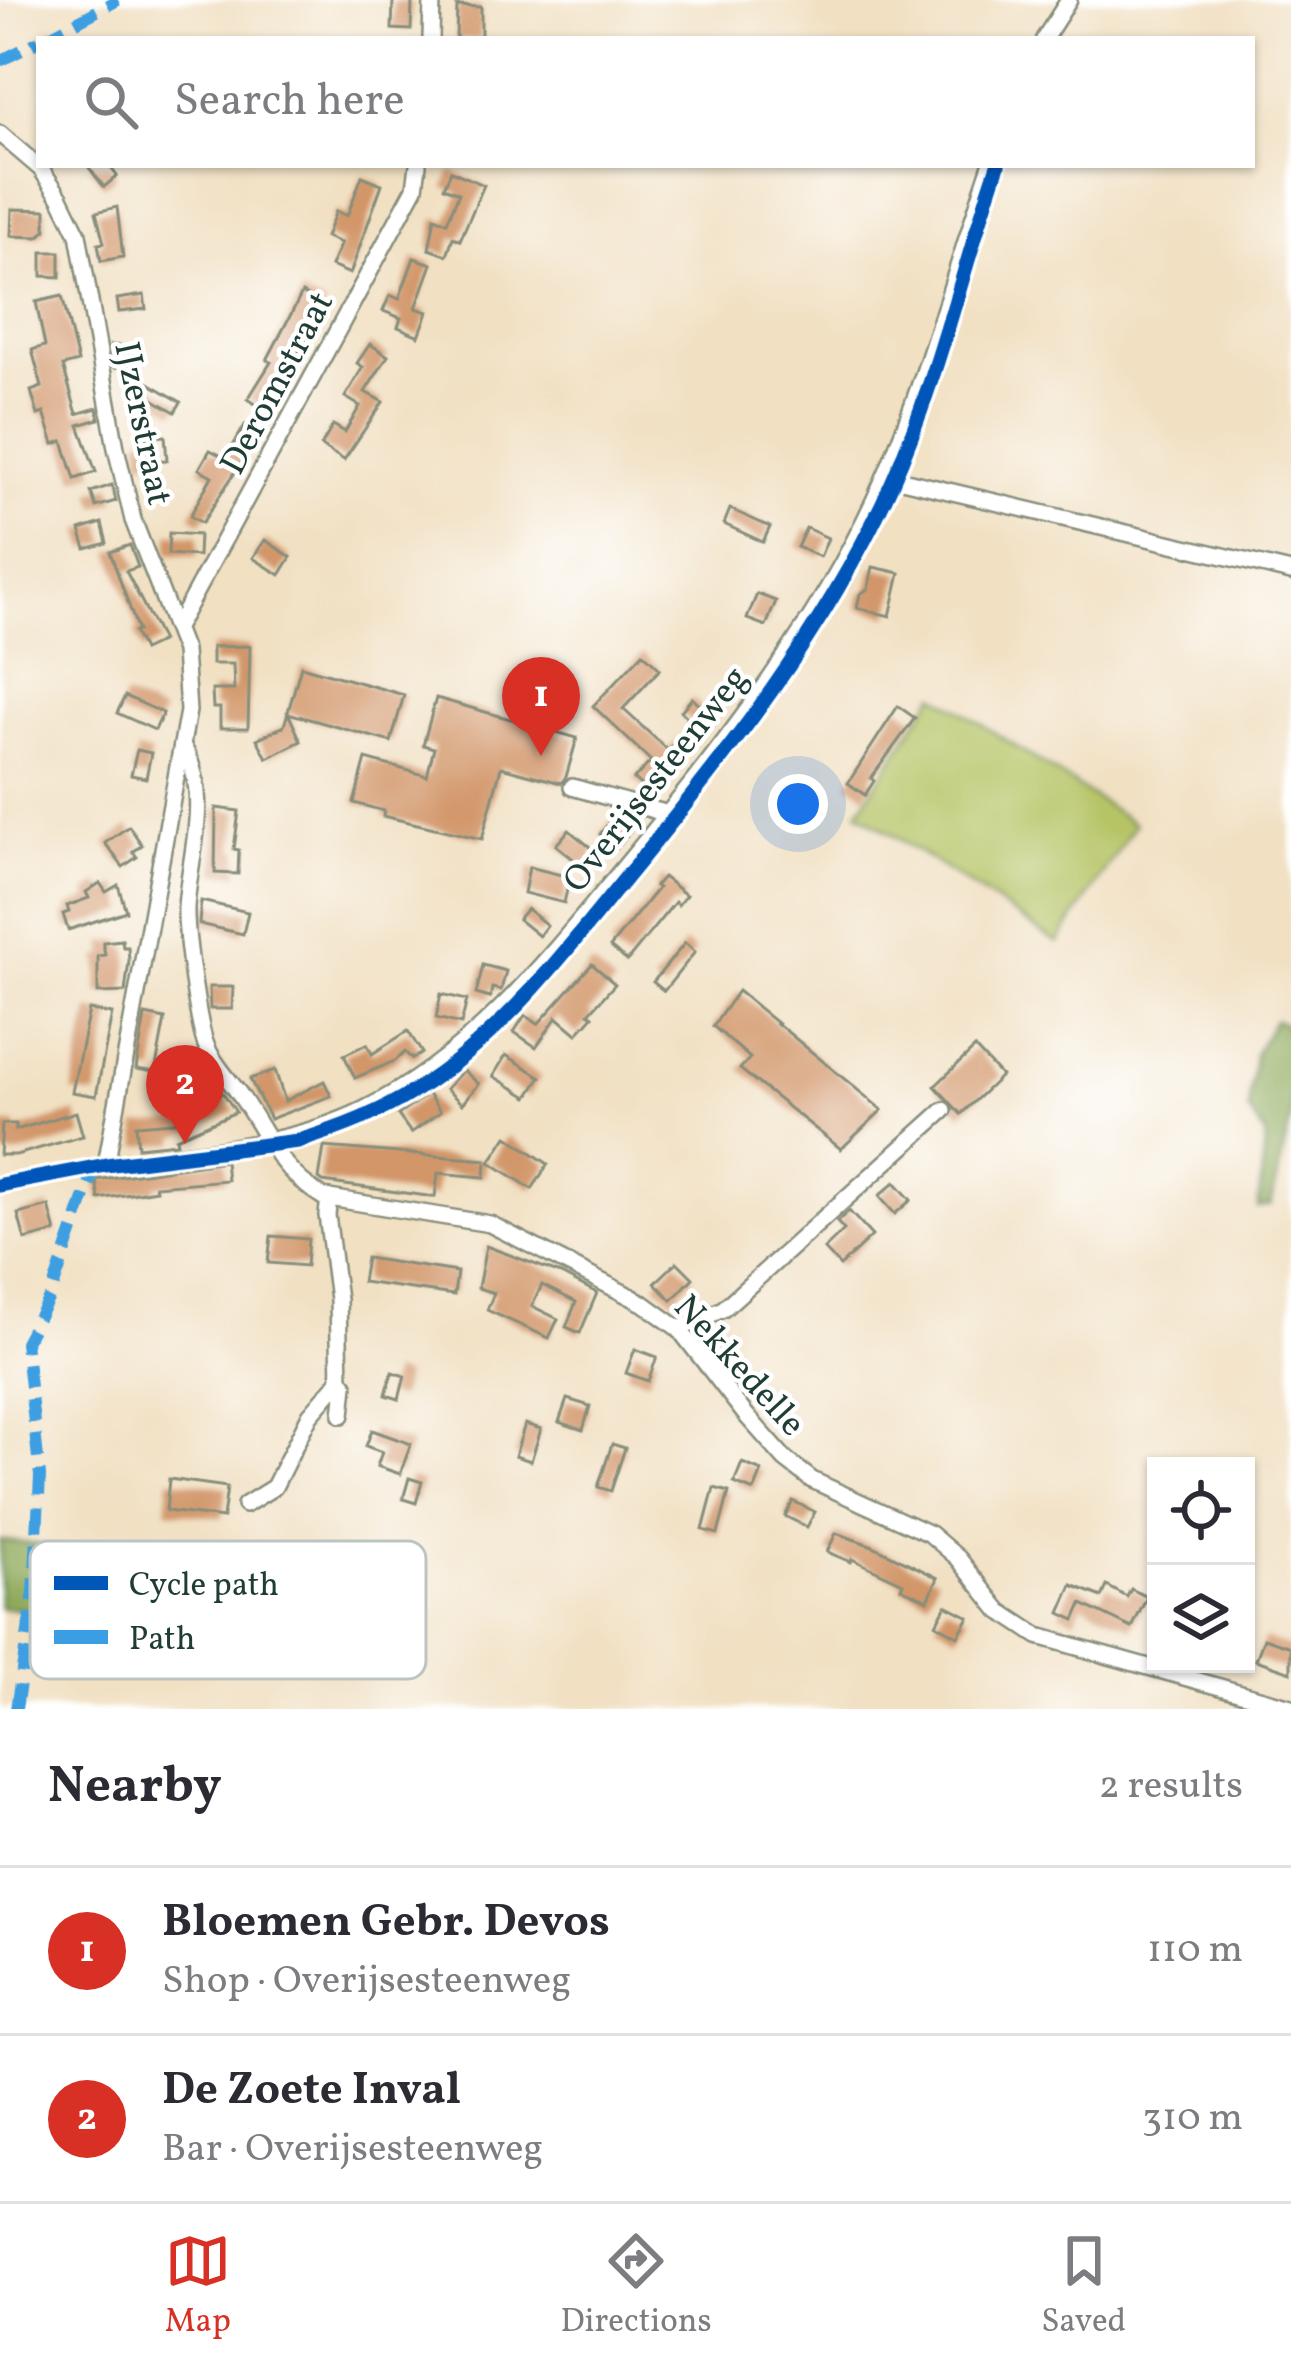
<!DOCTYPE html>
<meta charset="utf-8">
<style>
body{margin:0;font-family:Vollkorn,serif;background:#f2f2f3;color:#2b2b33}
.controls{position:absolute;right:36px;bottom:36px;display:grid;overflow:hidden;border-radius:0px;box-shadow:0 3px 9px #0004}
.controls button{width:108px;height:108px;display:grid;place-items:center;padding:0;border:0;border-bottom:3px solid #e1e1e2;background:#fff;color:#2b2b33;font:60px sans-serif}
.you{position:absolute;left:798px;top:804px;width:42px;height:42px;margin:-30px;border:9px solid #fff;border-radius:50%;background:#1a73e8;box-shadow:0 0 0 18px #1a73e833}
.badge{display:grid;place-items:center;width:78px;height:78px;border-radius:50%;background:#d93025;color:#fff;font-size:39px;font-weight:700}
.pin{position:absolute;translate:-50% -99px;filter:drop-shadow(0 3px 6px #0008)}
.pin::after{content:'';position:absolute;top:63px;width:42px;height:36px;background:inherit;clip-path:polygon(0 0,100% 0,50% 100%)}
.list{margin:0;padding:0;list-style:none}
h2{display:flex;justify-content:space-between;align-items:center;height:156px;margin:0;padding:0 48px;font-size:51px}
h2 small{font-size:39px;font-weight:400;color:#7c7c81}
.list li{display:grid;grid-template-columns:78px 1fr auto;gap:36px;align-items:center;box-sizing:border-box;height:168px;padding:0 48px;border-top:3px solid #e1e1e2}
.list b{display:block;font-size:45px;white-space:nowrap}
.list p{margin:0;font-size:39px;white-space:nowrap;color:#7c7c81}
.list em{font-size:39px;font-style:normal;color:#7c7c81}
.icon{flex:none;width:66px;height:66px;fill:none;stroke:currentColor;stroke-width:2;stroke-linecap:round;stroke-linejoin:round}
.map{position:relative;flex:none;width:1291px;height:1709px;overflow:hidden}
.search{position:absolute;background:#fff;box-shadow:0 3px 9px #0004;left:36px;right:36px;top:36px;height:132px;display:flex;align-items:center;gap:30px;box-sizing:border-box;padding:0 42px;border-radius:0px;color:#7c7c81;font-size:45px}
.sheet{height:492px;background:#fff}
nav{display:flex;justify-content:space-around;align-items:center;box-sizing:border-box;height:168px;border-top:3px solid #e1e1e2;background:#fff;font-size:33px;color:#7c7c81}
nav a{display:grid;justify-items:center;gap:6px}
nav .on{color:#d93025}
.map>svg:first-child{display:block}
.green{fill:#b6c466;stroke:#6a804d;stroke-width:3}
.forest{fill:#90aa5b;stroke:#587448;stroke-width:3}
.building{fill:#d29669}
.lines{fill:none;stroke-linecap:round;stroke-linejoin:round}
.minor-casing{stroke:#888e7b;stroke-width:20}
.minor{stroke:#fff;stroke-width:15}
.quiet{stroke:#3c9ee2;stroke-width:12;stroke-dasharray:24 12;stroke-linecap:butt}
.cycleway-casing{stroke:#fff;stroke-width:22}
.cycleway{stroke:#0057b8;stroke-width:15}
.labels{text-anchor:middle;stroke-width:9;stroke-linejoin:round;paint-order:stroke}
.street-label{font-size:36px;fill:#1f3d34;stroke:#fff}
.key{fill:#fff;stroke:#bcc5c2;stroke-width:3}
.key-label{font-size:33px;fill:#1f3d34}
</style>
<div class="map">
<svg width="1291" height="1709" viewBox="0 0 1291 1709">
<rect width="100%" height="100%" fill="#fff"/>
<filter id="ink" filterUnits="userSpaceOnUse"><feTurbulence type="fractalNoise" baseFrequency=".00833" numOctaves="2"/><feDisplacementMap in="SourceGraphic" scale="24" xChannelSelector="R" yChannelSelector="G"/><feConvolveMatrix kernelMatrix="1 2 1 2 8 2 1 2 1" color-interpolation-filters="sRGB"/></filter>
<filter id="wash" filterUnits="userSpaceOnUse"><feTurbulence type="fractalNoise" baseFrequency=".004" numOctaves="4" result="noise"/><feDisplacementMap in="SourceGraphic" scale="48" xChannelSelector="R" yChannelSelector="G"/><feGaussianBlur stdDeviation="2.7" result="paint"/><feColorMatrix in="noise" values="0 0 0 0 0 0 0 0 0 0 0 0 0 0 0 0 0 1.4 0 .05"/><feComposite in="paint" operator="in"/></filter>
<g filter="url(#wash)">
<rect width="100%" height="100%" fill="#f1e0c2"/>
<path class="green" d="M935,694L1135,824L1058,943L858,812Z"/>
<g class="forest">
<path d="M1274,1020L1291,1025V1119L1271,1205L1258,1208L1266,1135L1248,1110L1255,1053Z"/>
<path d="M0,1540L215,1568L187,1616L0,1608Z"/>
</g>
<g id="blocks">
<g class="building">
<path d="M393,1L412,2L411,30L392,29Z"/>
<path d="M457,6L481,7V39H456Z"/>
<path d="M87,165H109L117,176L104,187Z"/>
<path d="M451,171L484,185L460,240L453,237L447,255L429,249L435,217L447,222L459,193L444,187Z"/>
<path d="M362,176L382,184L350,274L331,266L341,243L326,237L336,211L347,216Z"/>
<path d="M117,207L123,257L101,261L98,244L104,243L96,212Z"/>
<path d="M12,209L46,210V230L38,237L11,236Z"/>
<path d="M42,252H60V277L42,276Z"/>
<path d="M414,258L432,264L416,308L428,312L419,336L398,327L401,318L383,311L390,295L399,299Z"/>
<path d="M302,293L325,305L266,411L248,399L271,362L267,360Z"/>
<path d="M144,295L146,309L119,312L117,299Z"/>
<path d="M62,296L78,362L63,366L77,414L97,408L99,419L79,425L96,472L75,479L63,441L54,444L44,413L38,415L31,391L42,387L32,350L45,346L36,302Z"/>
<path d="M370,344L388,356L365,392L383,402L344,460L321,446L333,425L345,432L360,406L345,397L363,367L357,363Z"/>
<path d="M111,345L131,347L128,369L114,367Z"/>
<path d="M142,379L181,402L175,412L136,389Z"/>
<path d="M245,425L260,434L202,523L190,516L212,476L199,469L210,450L226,458Z"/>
<path d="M165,436L167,460L140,461L139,438Z"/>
<path d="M112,485L116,501L96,507L91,492Z"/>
<path d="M730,509L770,527L763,542L724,524Z"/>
<path d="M102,523L107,543L86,549L80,530Z"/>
<path d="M806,528L828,538L820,557L797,547Z"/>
<path d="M169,533L199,535L198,556L168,554Z"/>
<path d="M265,540L291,557L280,575L253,558Z"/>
<path d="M130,545L138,567L126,571L162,641L143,650L134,632L138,631L110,552Z"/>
<path d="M873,567L900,573L890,616L857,608L860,594L868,589Z"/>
<path d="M757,594L776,601L766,626L747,619Z"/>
<path d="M250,646L248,728H220V708H213L212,690H234L233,664H212V647Z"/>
<path d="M643,653L660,669L623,709L668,750L693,723L681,711L692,698L716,721L649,793L634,779L651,761L593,706Z"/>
<path d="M301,666L404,695L391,742L288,713L301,741L267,758L257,739L284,726Z"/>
<path d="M125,696L163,713L155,730L117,713Z"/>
<path d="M436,698L577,738L566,777L561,783L501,767L482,839L383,816L384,811L354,803L366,759L427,776L434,748L423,745Z"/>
<path d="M898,706L915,718L871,778L874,781L865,795L848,783Z"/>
<path d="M137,750L151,753L146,778L131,775Z"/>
<path d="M216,808L239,811L234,849L239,850L238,874L215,873Z"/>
<path d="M616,814L633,827L617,848L600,834Z"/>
<path d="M129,826L142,845L133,852L137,857L123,867L105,843Z"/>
<path d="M569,830L596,852L583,867L556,845Z"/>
<path d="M529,867L570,877L564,903L524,893Z"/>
<path d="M663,877L686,895L678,905L675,902L627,961L610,947L658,888L655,886Z"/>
<path d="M100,883L106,892L118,885L126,911L68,930L63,914L69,912L67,906L89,898L86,892Z"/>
<path d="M201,901L248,912L243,934L199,924Z"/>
<path d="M527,909L547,925L539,936L518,919Z"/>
<path d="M122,940L123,947H128L129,961L125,992L98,993V956L105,955L103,942Z"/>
<path d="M685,943L695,952L664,991L653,982Z"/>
<path d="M592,964L615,984L589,1013L593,1016L577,1034L557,1017L536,1047L514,1032L525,1015L538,1024Z"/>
<path d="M483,965L506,971L501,990L492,988L490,998L476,994Z"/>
<path d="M209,987H233L232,1009H210Z"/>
<path d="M738,991L882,1110L841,1149L740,1069L750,1058L713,1026Z"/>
<path d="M441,994L467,1000L461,1024L436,1018Z"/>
<path d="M89,1010L112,1014L96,1096L72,1092Z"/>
<path d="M145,1015L165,1019L155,1072L136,1069Z"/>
<path d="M408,1031L422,1053L412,1059L405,1052L395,1061L355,1078L344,1055L367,1044L372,1054Z"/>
<path d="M975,1048L1001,1076L961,1114L935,1086Z"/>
<path d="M506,1055L541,1077L528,1097L493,1076Z"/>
<path d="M275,1070L285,1101L324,1081L331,1096L270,1119L250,1079Z"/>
<path d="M463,1070L479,1084L462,1104L446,1089Z"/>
<path d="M223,1093L236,1112L176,1138L177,1143L138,1147L136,1125L186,1121L182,1111Z"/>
<path d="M428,1094L440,1112L411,1133L398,1115Z"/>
<path d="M76,1112L83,1136L16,1155H0L2,1124H16V1130Z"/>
<path d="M507,1136L548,1164L532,1189L490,1162Z"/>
<path d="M324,1147L486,1160L485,1177L438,1173L435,1197L323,1182L319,1179Z"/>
<path d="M225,1161L227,1180L155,1186L156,1190L99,1199L96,1180Z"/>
<path d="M895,1182L911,1200L895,1214L879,1196Z"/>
<path d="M49,1206L56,1232L25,1240L18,1214Z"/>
<path d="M849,1211L872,1236L840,1266L824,1249L844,1230L837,1222Z"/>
<path d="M271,1236L308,1239L306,1266L268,1263Z"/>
<path d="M486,1246L561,1274L597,1293L580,1333L566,1327L576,1302L542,1285L532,1306L558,1319L549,1338L487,1310L494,1293L478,1288Z"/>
<path d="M366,1258L457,1272L454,1295L362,1282Z"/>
<path d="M677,1262L693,1278L672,1300L655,1283Z"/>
<path d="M635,1349L657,1357L648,1381L626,1373Z"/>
<path d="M392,1372L405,1376L399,1399L386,1395Z"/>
<path d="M567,1399L590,1406L583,1430L559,1422Z"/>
<path d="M525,1424L541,1429L531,1461L515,1456Z"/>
<path d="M372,1430L411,1444L400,1474L377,1466L382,1452L366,1446Z"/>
<path d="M612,1444L625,1448L611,1491L598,1487Z"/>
<path d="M742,1463L762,1471L754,1491L734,1483Z"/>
<path d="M409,1478L422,1482L416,1503L403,1499Z"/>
<path d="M169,1479L227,1487L223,1518L166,1511Z"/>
<path d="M714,1488L729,1492L718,1534L703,1530Z"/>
<path d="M793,1501L815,1512L807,1527L785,1516Z"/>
<path d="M836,1533L873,1546L938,1578L928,1600L901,1588L903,1583L852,1559L851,1562L827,1552Z"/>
<path d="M1072,1585L1102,1597L1107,1586L1127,1597L1131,1589L1147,1597L1132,1628L1082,1604L1075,1620L1060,1613Z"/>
<path d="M946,1605L969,1617L958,1636L936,1624Z"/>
<path d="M1264,1638L1291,1647V1672L1256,1660Z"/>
</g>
</g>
</g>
<g filter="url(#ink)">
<use href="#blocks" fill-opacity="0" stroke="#888e7b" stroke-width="3"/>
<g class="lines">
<g class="minor-casing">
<g id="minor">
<path d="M431,39L432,0"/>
<path d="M1044,39L1069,0"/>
<path d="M0,134L41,169L60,197L78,234L116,448L133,520L184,651L188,711L106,1165"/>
<path d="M885,476L1291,572"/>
<path d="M177,626L415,188L418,165"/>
<path d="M182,745C213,795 189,854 186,908C185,931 198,1025 206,1045C213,1064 231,1081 242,1098C270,1139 278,1169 323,1197L490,1224L643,1303L679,1329L745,1414L785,1459L812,1480L930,1534L958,1558L1000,1611L1038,1636L1291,1707"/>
<path d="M572,787L668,814"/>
<path d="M0,1185C53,1175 107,1165 161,1157C230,1148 299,1141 363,1110C475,1054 548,959 626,865C726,744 824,619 886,474C928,374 956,267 991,165"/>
<path d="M679,1329L723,1309L944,1110"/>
<path d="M340,1380L345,1385L342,1415"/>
<path d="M245,1505L274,1487L310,1415L340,1380L338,1299L327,1215L329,1198"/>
</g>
</g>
<use href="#minor" class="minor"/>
<g class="quiet">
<path d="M44,39L118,0"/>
<path d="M0,61L39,41"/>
<path d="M16,1709L34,1593L40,1476L25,1342L51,1294L95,1167"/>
</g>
<g class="cycleway-casing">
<path id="cycleway" d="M0,1185L106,1165L298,1141C339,1129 378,1114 414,1091C500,1038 561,957 624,880C726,756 826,631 892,483C937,382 962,270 998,165"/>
</g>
<use href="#cycleway" class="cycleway"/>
</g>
</g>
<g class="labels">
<g class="street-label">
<text transform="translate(275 382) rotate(-62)" y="13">Deromstraat</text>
<text transform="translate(145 423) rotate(78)" y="13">IJzerstraat</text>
<text transform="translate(654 778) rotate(-52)" y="13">Overijsesteenweg</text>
<text transform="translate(741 1364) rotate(48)" y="13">Nekkedelle</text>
</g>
</g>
<rect x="30" y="1541" width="396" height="138" rx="18" class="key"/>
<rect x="54" y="1576" width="54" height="14" fill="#0057b8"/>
<rect x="54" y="1630" width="54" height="14" fill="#3c9ee2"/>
<g class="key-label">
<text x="129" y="1595">Cycle path</text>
<text x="129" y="1649">Path</text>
</g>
</svg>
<div class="controls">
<button><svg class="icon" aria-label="locate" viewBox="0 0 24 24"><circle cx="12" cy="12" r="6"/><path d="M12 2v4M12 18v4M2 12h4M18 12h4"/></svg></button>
<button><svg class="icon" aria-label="layers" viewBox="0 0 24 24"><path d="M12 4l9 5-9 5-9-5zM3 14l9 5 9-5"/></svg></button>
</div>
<div class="you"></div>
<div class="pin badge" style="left:541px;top:756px">1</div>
<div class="pin badge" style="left:185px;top:1144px">2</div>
<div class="search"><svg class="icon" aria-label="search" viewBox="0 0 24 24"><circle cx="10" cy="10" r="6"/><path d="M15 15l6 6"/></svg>Search here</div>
</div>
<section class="sheet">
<h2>Nearby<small>2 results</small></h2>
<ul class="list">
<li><span class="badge">1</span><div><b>Bloemen Gebr. Devos</b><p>Shop · Overijsesteenweg</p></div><em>110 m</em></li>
<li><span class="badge">2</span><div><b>De Zoete Inval</b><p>Bar · Overijsesteenweg</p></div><em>310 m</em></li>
</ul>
</section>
<nav>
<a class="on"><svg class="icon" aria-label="map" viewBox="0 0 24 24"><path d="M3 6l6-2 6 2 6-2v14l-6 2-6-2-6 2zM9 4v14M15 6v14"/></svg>Map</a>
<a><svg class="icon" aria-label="directions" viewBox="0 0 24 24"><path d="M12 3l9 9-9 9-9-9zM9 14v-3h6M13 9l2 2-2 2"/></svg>Directions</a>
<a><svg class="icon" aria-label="saved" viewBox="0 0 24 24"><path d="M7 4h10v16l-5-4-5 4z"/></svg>Saved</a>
</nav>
